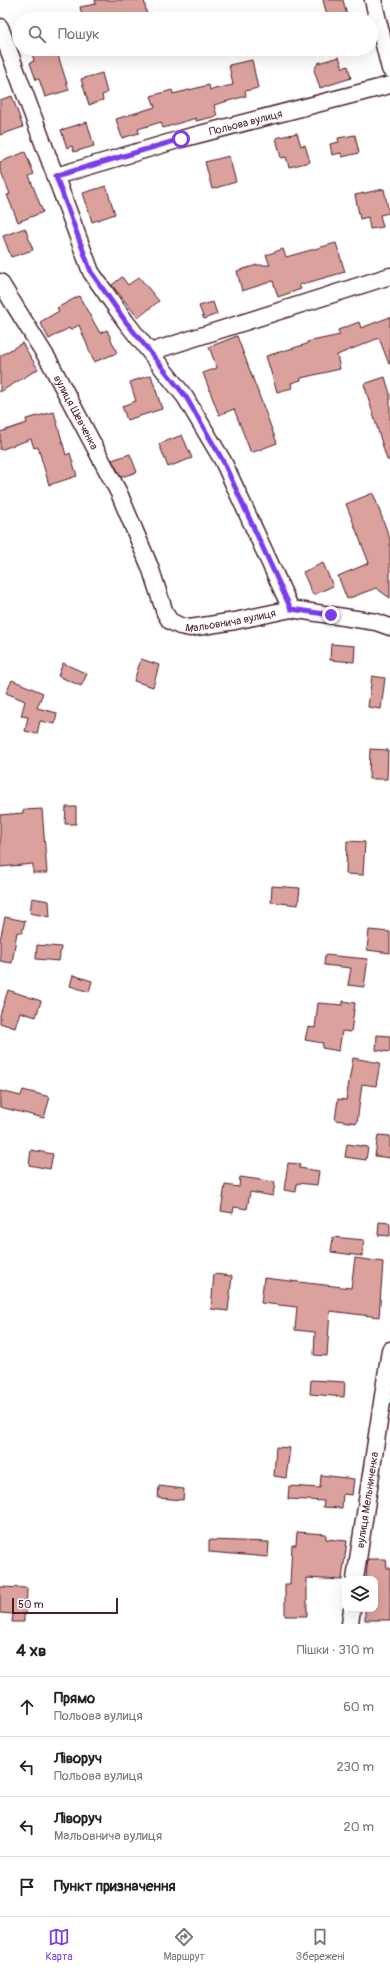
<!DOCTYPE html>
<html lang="uk">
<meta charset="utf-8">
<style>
body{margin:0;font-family:Pangolin,sans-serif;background:#f2f2f2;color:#222}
.controls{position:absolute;right:12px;bottom:12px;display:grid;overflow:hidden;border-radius:8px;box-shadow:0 4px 16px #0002}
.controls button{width:36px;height:36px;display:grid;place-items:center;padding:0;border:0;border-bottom:1px solid #e0e0e0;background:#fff;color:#222;font:20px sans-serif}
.scale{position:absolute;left:12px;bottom:10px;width:106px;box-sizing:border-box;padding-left:4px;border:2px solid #4a1f2b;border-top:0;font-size:11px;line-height:14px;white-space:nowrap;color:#4a1f2b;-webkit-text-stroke:3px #fff;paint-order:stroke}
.stop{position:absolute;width:12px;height:12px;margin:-9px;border:3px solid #7c3aed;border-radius:50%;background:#fff}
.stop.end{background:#7c3aed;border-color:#fff;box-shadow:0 1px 4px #0008}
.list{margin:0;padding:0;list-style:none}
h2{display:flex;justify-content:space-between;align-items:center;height:52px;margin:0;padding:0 16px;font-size:17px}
h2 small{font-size:13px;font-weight:400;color:#767676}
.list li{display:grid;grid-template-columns:26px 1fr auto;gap:12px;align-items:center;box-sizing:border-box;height:60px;padding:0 16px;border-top:1px solid #e0e0e0}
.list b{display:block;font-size:15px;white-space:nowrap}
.list p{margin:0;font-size:13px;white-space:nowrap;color:#767676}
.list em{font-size:13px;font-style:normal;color:#767676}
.icon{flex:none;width:22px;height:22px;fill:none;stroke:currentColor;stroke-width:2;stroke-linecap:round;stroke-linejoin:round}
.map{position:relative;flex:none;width:390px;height:1624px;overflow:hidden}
.search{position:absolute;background:#fff;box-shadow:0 4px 16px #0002;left:12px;right:12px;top:12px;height:44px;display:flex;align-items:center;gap:10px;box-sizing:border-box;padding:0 14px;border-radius:22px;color:#767676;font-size:15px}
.sheet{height:292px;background:#fff}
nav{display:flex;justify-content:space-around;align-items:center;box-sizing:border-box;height:56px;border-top:1px solid #e0e0e0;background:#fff;font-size:11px;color:#767676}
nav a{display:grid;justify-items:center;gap:2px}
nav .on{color:#7c3aed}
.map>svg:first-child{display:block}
.building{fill:#dba19d;stroke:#4a1f2b}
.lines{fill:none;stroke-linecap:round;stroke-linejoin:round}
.minor-casing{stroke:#4a1f2b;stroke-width:19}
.minor{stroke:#fff;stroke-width:16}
.route{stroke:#7c3aed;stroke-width:5}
.labels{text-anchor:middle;stroke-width:3;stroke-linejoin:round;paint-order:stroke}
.street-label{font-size:11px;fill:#4a1f2b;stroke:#fff}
</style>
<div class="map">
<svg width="390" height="1624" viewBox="0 0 390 1624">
<rect width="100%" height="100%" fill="#fff"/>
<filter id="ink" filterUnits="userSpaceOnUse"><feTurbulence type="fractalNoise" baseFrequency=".025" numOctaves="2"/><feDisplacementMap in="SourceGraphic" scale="8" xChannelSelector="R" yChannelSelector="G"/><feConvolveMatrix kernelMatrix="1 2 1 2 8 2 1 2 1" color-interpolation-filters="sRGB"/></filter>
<g filter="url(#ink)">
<g class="building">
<path d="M95,0H144L147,16L142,17L143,19H83L80,7L96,4Z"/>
<path d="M323,0H343L348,19H328Z"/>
<path d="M45,49H56L69,90L45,97L39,79L36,80L30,63L34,61L32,53Z"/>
<path d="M339,57L343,68L348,66L351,78L320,88L314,70L318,63Z"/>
<path d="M252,60L258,88L245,91L246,96L214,105L217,116L196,121V118L163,128L161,122L138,129L139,133L122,138L116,119L155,107L151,96L172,90L173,94L209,85L210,90L233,85L229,65Z"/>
<path d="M102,73L107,93L102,95L103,100L89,105L81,79Z"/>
<path d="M12,96L23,127L0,135V100Z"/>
<path d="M87,122L94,146L74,152L72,146L67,148L61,130Z"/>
<path d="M297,133L301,146L305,145L310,162L289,167L286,157L281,158L276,138Z"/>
<path d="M355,135L359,153L342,157L341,153L332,155L330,144L339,142L338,138Z"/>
<path d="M25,152L34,174L29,176L43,212L18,222L7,195L10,194L0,169V162Z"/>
<path d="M229,156L236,182L212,189L205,162Z"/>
<path d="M106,186L115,214L92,222L83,193Z"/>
<path d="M384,189L389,213L380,215L383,227L370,229L368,217L360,219L355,195Z"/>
<path d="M25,228L33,250L11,257L3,236Z"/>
<path d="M336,243L345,272L299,285L301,289L278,297L273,281L242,291L237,271L257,265H270L266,255L283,249L286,257Z"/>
<path d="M122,277L128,285L139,277L159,301L138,318L112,285Z"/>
<path d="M79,296L100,333L107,330L117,353L94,362L79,325L70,330L69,328L49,339L40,322L59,311L57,308Z"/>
<path d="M213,302L217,314L204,319L199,306Z"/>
<path d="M390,317V364H389L379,338L337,355L340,369L301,378V380L291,383L292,388L277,392L266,356L307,344V342L340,335L338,330L359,322L361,328Z"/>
<path d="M237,336L277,443L251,453L234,409L219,415L203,373L217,368L209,347Z"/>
<path d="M22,343L38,369L0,392V356Z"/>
<path d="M151,375L162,409L127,420L122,406L136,401L130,382Z"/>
<path d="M385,377L390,394V460H387L364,384Z"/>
<path d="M54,412L66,455L70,453L77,476L49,485L38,447L34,448L31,439L0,450V432L27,423L26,419Z"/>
<path d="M182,435L192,458L168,467L159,444Z"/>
<path d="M130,454L137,472L121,477L112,460Z"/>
<path d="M373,493L390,539V598L376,588L347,599L338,576L369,563L346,504Z"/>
<path d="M323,563L333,586L313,595L303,572Z"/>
<path d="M331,644L355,646L354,662L330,660Z"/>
<path d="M141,659L159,665L153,687L134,681Z"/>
<path d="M63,663L87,674L81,686L58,676Z"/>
<path d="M372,676L385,678L381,709L368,707Z"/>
<path d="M12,680L43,693L37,708L57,713L55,724L40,721L37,734L25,731L28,717L21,716L25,701L6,693Z"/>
<path d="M370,749L388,750L387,779H369Z"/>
<path d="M66,807H76V824H65Z"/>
<path d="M42,809L47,873H33V864L0,867V815L23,813V810Z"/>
<path d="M347,841L365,842L363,875L346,874Z"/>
<path d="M272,886L300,888L298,905L271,902Z"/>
<path d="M32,898L49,901L50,917L30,913Z"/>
<path d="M5,917L25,921L22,933L17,932L12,963L0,961V940Z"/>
<path d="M369,930L390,932V953L367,950Z"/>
<path d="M37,945L61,947L59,961L36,959Z"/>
<path d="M325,955L368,959L364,987L348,985L351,968L324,965Z"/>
<path d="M73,975L92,981L89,992L70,986Z"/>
<path d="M8,990L41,1001L36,1017L20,1012L15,1028L0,1023V1015Z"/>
<path d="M343,1001L355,1003L351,1032L342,1031L339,1051L322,1048L323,1043L305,1040L308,1027L315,1028L318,1003L343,1005Z"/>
<path d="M377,1035L390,1036V1052L376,1050Z"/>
<path d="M353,1058L380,1063L376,1086L362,1084L357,1123L335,1120L338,1099L346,1100Z"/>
<path d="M23,1090L50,1097L44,1118L0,1107V1091L21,1096Z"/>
<path d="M378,1135L390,1136V1158L375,1156Z"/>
<path d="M347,1144L368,1147L366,1160L345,1157Z"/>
<path d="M31,1150L53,1154L50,1169L29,1165Z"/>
<path d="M288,1163L300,1164L299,1168L319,1171L317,1185L297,1183L296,1192L284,1190Z"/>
<path d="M240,1177L275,1182L273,1196L250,1192L247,1209L234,1207L233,1213L221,1211L225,1185L239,1187Z"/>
<path d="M379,1222L390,1223V1236L378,1235Z"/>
<path d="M333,1237L364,1240L362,1256L331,1252Z"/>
<path d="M355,1258L383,1262L379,1317L330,1311L327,1356L314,1355L315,1332L295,1330L297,1307L261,1303L264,1278L351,1288Z"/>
<path d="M214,1274L232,1276L228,1311L211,1309Z"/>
<path d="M311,1380L345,1382L344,1397L310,1394Z"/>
<path d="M276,1447L290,1448L286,1478L274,1476Z"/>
<path d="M321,1475L354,1479L352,1495L343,1494L342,1508L323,1507L324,1501L288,1499L289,1486L320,1488Z"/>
<path d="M159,1486L184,1489L183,1500L158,1498Z"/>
<path d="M297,1532L326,1534V1539L347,1541L342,1580L307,1578V1616H285V1584H290L292,1545H296Z"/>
<path d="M209,1540L269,1542L268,1557L209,1552Z"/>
<path d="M368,1559H386L387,1568H390V1620H365V1609H375V1579H366Z"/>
<path d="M0,1587L27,1588L26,1615L24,1614V1622H12L13,1614L0,1613Z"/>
</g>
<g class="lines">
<g class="minor-casing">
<g id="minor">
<path d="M373,0L390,69"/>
<path d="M0,27L91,272L126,322L185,397L223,461L291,609"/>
<path id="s1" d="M56,176L181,139L390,85"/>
<path id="s2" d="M0,282L49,361L119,493L150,567L165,613L170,621L180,626L190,628L235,621L291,609L376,622L390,627"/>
<path d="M150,352L390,276"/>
<path id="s3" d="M355,1579L390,1350"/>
<path d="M350,1624L352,1609"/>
</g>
</g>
<use href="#minor" class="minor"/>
</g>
</g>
<g class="lines" filter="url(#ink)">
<path class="route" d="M181,139L56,176L91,272L126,322L186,397L223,461L291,609L331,615"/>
</g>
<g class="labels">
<g class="street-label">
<text dy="4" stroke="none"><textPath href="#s1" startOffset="197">Польова вулиця</textPath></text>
<text dy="4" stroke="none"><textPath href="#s2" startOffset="151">вулиця Шевченка</textPath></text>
<text dy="4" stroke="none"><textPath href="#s2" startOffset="443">Мальовнича вулиця</textPath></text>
<text dy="4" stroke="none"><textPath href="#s3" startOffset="80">вулиця Мельниченка</textPath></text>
</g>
</g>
</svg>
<div class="controls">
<button><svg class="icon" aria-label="layers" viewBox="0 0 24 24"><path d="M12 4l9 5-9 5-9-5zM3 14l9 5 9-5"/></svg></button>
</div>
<div class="scale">50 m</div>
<div class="stop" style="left:181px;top:139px"></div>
<div class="stop end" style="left:331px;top:615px"></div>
<div class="search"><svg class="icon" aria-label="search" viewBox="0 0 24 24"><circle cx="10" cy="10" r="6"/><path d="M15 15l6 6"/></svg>Пошук</div>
</div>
<section class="sheet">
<h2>4 хв<small>Пішки · 310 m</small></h2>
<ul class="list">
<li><svg class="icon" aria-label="ahead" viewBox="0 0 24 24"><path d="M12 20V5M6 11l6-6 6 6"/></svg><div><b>Прямо</b><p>Польова вулиця</p></div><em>60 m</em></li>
<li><svg class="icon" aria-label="left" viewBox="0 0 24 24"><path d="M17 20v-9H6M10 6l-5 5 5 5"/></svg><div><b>Ліворуч</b><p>Польова вулиця</p></div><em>230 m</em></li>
<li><svg class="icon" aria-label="left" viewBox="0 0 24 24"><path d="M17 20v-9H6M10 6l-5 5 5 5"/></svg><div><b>Ліворуч</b><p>Мальовнича вулиця</p></div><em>20 m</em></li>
<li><svg class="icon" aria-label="arrive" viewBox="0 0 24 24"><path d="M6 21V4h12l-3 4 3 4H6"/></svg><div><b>Пункт призначення</b></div></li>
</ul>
</section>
<nav>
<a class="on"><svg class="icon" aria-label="map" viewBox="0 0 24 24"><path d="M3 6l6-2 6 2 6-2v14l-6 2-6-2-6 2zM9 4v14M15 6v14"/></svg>Карта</a>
<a><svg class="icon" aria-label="directions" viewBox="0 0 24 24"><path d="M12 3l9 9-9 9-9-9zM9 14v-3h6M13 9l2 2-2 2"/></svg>Маршрут</a>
<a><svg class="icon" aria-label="saved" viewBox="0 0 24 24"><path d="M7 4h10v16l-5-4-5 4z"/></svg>Збережені</a>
</nav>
